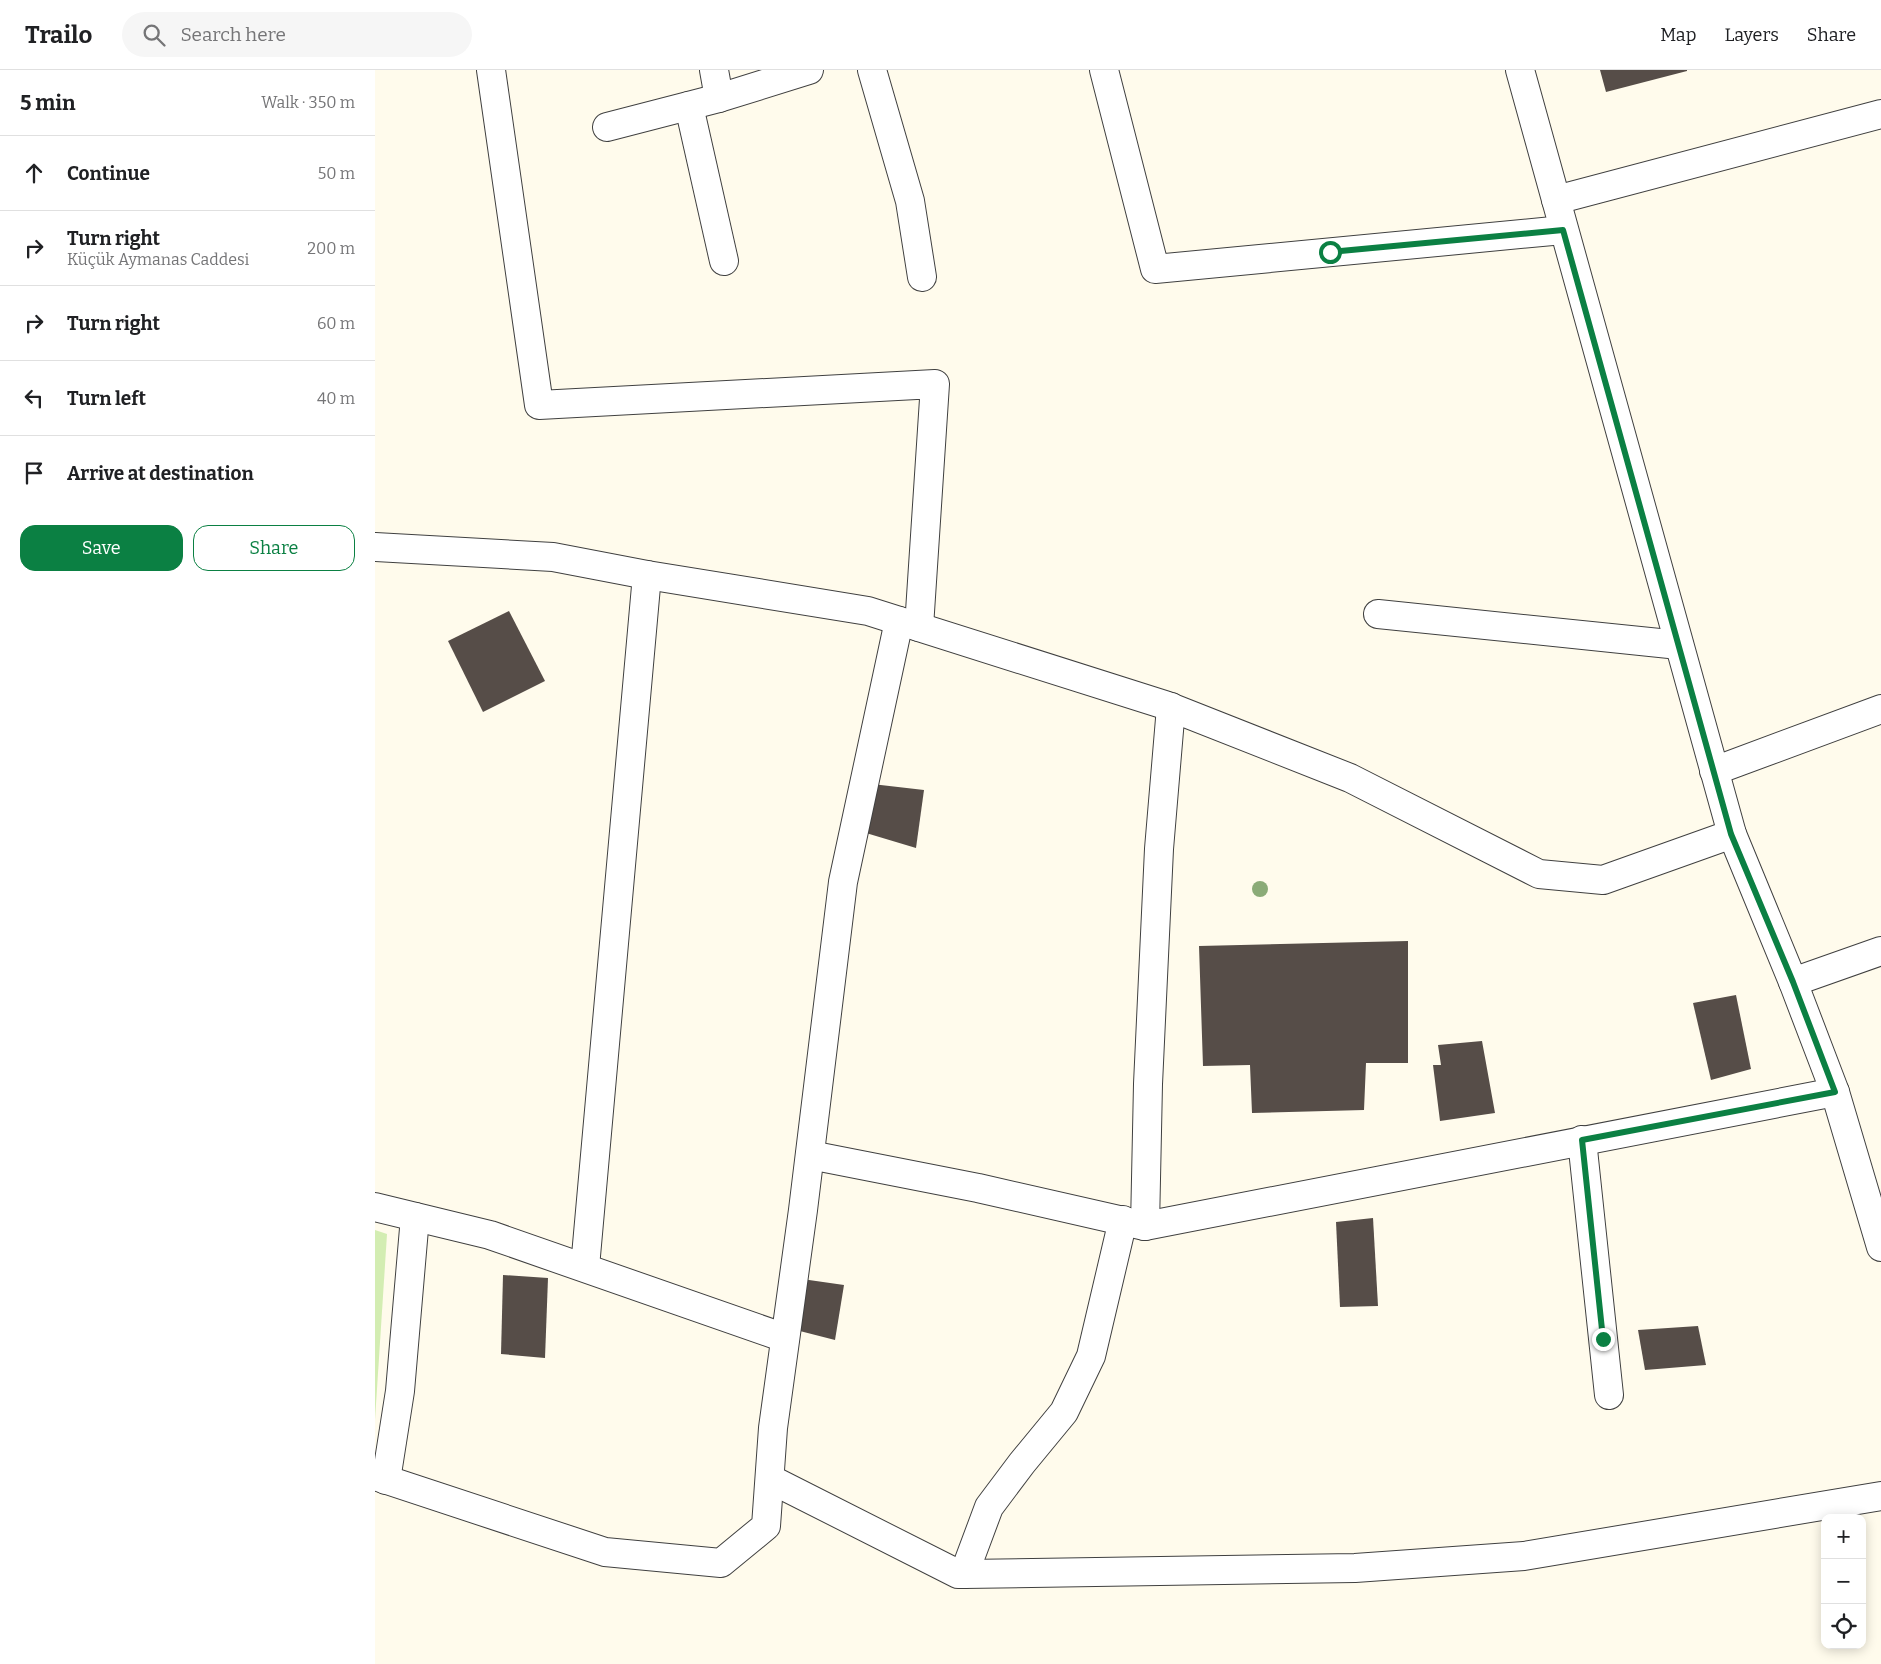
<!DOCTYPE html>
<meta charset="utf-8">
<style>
body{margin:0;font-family:Bitter,serif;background:#f6f6f6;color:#202124}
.controls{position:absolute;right:15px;bottom:15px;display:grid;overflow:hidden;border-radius:10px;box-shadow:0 2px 12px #0003}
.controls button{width:45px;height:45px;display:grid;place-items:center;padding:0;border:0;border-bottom:1px solid #e0e0e0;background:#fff;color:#202124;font:25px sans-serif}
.stop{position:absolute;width:15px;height:15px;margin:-11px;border:4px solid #0b8043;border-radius:50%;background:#fff}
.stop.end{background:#0b8043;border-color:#fff;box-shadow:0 1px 5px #0008}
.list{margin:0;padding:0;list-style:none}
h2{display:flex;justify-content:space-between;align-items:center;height:65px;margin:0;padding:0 20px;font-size:21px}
h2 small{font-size:16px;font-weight:400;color:#757577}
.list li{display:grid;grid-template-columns:32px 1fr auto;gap:15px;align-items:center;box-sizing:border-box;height:75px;padding:0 20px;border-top:1px solid #e0e0e0}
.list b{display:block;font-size:19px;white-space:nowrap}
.list p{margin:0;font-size:16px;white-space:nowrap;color:#757577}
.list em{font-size:16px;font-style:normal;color:#757577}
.actions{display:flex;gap:10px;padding:15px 20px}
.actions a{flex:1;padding:11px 0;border:1px solid #0b8043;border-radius:15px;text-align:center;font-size:18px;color:#0b8043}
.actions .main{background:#0b8043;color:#fff}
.icon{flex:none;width:28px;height:28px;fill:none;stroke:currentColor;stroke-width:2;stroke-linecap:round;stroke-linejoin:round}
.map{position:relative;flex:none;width:1506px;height:1594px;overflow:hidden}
header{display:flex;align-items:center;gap:30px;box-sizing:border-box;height:70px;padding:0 25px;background:#fff;border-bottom:1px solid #e0e0e0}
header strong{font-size:24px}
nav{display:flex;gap:28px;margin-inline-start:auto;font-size:18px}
.search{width:350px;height:45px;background:#f6f6f6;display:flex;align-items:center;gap:12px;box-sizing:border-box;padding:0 18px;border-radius:28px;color:#757577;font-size:19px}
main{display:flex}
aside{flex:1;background:#fff}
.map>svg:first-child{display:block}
.green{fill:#d3edb2}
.building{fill:#564d48}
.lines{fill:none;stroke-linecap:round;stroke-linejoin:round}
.minor-casing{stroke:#404040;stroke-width:30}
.tertiary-casing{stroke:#404040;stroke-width:30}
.minor{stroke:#fff;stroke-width:28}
.tertiary{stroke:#fff;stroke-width:28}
.tree{fill:#8bab77}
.route{stroke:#0b8043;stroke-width:6}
</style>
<header>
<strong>Trailo</strong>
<div class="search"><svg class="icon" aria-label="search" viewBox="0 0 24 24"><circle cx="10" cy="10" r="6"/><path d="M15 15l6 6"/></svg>Search here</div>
<nav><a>Map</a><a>Layers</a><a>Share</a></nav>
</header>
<main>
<aside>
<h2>5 min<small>Walk · 350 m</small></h2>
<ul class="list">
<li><svg class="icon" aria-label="ahead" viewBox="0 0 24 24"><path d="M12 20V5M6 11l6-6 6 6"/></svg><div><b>Continue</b></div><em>50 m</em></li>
<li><svg class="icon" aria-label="right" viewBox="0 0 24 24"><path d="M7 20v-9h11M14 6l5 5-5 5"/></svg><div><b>Turn right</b><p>Küçük Aymanas Caddesi</p></div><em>200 m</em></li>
<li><svg class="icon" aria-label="right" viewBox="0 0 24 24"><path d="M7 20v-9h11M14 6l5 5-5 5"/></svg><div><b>Turn right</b></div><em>60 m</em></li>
<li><svg class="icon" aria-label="left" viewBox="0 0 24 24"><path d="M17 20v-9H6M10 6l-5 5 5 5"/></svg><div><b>Turn left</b></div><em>40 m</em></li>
<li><svg class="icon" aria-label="arrive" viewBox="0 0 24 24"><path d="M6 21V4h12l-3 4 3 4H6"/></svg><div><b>Arrive at destination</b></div></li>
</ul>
<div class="actions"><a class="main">Save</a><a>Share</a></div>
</aside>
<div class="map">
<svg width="1506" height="1594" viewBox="0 0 1506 1594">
<rect width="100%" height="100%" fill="#fffbec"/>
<path class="green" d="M0,1160L12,1164L0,1350Z"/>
<g class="building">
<path d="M1225,0H1312V1L1231,22Z"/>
<path d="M134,541L170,611L108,642L73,571Z"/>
<path d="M497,714L549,720L541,778L491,763Z"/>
<path d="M1033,871V993H991L989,1040L877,1043L875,995L828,996L824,876Z"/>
<path d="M1361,925L1376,999L1336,1010L1318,933Z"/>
<path d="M1107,971L1120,1043L1065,1051L1058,995H1066L1063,975Z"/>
<path d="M998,1148L1003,1236L965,1237L961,1152Z"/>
<path d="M128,1205L173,1208L170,1288L126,1284Z"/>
<path d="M427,1209L469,1215L460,1270L417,1259Z"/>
<path d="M1323,1256L1331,1295L1270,1300L1263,1260Z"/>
</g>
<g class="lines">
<g class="minor-casing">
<g id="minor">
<path d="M116,0L164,335L560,314L544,557"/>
<path d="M339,0L344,28"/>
<path d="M497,0L535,131L547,207"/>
<path d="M729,0L780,199L1188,160"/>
<path d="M314,36L349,191"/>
<path d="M232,57L344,28L434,0"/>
<path d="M1181,130L1506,44"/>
<path d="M0,477L178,487L272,505L493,541L790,635L975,708L1164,804L1228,810L1357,764"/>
<path d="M1003,544L1304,575"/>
<path d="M1339,701L1506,639"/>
<path d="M1418,912L1506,881"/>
<path d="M1207,1070L1234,1325"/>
<path d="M435,1085L603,1118L770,1156L1460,1022"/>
<path d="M0,1137L115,1165L410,1268"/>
<path d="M770,1156L773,1014L784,779L796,637"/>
<path d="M210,1197L272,505"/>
<path d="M0,1406L230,1482L346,1493L391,1456L398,1358L428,1140L468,812L524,551"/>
<path d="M395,1409L583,1504H589L980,1498L1149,1486L1506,1426"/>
<path d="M11,1410L25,1321L40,1147"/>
<path d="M589,1504L614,1437L647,1393L689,1342L716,1286L748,1150"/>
</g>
</g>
<g class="tertiary-casing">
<path id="tertiary" d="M1145,0L1357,764L1418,912L1460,1022L1506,1177"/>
</g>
<use href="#minor" class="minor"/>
<use href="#tertiary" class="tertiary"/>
</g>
<circle class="tree" cx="885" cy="819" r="8"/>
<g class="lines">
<path class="route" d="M955,182L1188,160L1356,764L1418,912L1460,1022L1207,1070L1228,1269"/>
</g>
</svg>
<div class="controls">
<button>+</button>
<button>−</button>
<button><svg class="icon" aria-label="locate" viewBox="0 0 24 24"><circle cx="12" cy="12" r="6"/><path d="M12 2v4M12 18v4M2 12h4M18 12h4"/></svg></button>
</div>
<div class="stop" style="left:955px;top:182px"></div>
<div class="stop end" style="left:1228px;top:1269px"></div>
</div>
</main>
